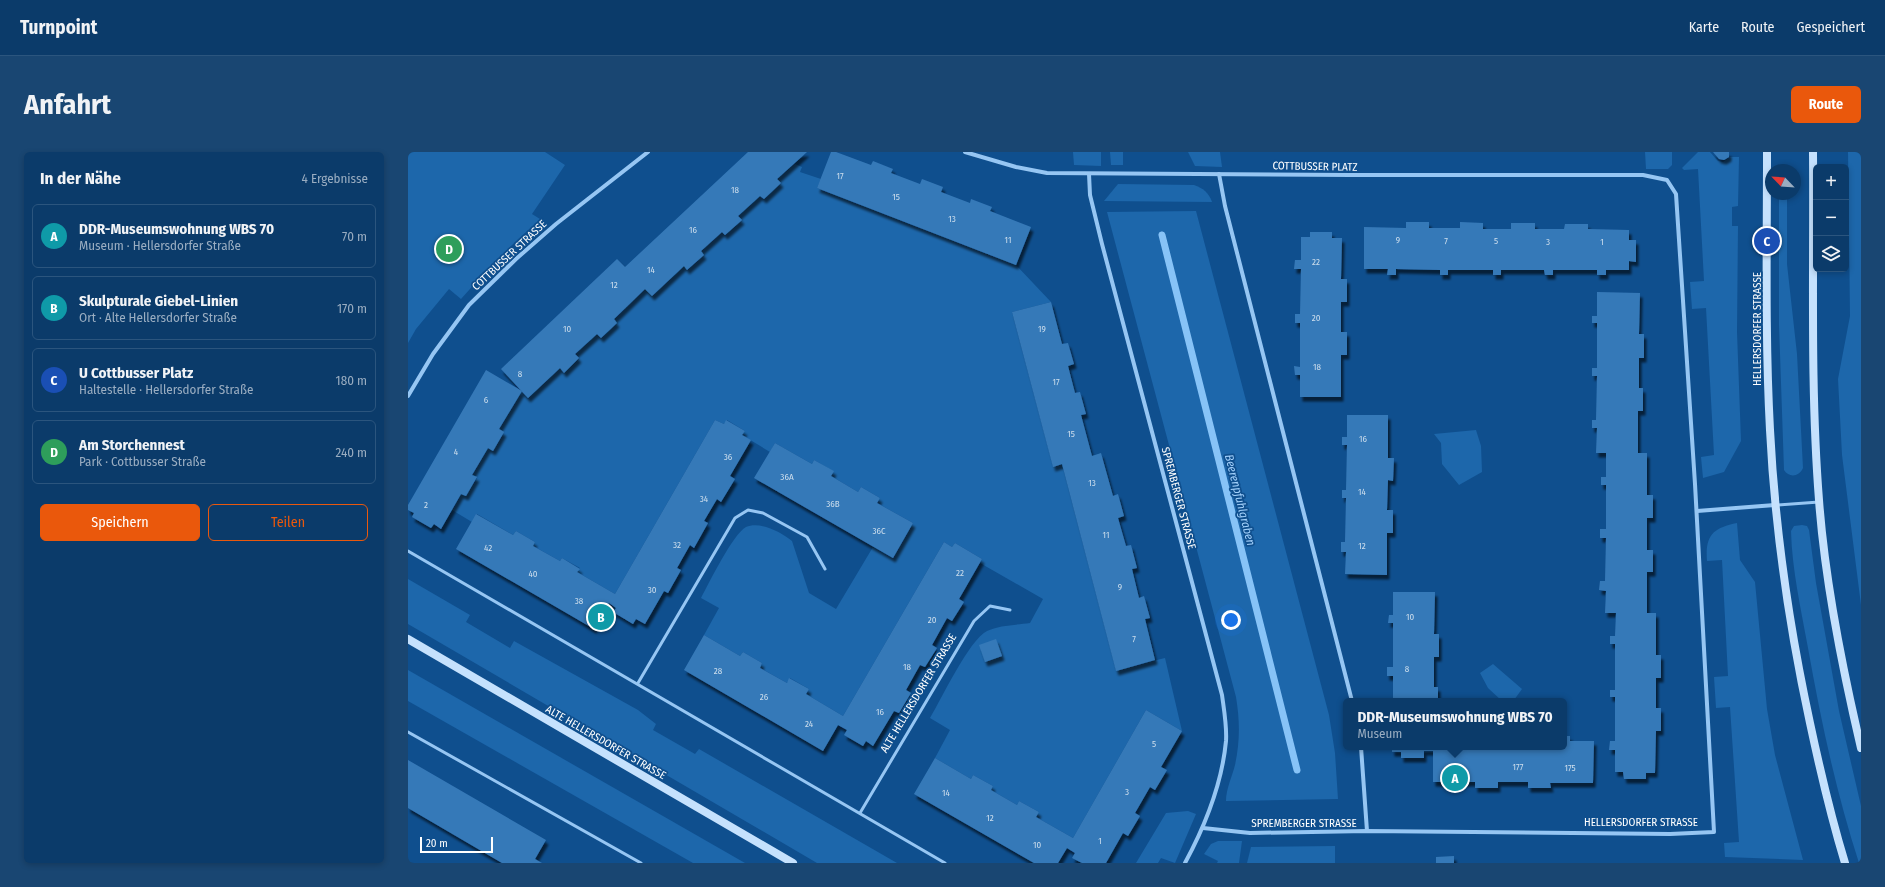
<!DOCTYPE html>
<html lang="de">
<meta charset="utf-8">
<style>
body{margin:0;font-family:"Fira Sans Condensed",sans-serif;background:#194672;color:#f1f3f6}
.controls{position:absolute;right:12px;top:12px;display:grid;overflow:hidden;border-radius:6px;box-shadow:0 2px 6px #0003}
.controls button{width:36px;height:36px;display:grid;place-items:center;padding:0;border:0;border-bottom:1px solid #2b557e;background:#0b3b6a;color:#f1f3f6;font:20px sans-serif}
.compass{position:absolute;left:1357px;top:12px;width:36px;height:36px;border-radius:50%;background:#0b3b6a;box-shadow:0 2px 6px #0003;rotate:295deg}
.scale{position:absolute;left:12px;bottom:10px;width:73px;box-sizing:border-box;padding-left:4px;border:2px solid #fff;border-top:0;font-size:11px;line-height:14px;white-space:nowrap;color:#fff;-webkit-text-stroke:3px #0f4f8e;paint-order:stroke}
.you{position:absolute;left:823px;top:468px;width:14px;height:14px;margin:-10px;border:3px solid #fff;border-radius:50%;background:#1a73e8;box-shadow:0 0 0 6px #1a73e833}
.badge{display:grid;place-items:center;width:26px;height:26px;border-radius:50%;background:#ea580c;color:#fff;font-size:13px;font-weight:700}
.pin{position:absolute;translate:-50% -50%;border:2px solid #fff;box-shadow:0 1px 4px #0006}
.popup{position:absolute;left:935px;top:546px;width:224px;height:52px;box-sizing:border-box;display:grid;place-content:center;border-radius:6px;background:#0b3b6a;filter:drop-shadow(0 1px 3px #0005);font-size:13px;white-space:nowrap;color:#9aadc1}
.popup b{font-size:15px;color:#f1f3f6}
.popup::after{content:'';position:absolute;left:50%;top:100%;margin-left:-8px;border:8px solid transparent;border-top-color:#0b3b6a}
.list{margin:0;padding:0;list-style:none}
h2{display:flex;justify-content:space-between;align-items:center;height:52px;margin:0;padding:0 16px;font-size:17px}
h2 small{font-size:13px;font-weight:400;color:#9aadc1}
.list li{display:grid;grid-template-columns:26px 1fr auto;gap:12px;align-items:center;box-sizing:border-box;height:64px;margin:0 8px 8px;padding:0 8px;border:1px solid #2b557e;border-radius:6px}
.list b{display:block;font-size:15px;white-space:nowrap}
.list p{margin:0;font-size:13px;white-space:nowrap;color:#9aadc1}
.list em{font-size:13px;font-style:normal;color:#9aadc1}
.actions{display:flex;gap:8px;padding:12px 16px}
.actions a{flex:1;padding:9px 0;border:1px solid #ea580c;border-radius:6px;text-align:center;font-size:14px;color:#ea580c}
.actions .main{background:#ea580c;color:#fff}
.icon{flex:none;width:22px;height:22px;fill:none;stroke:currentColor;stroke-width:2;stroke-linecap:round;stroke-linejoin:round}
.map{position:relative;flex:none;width:1453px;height:711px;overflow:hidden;border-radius:6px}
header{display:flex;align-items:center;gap:24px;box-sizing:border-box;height:56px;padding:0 20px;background:#0b3b6a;border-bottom:1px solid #2b557e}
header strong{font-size:19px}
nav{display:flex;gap:22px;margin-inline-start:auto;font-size:14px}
.intro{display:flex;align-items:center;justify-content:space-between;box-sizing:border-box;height:96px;padding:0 24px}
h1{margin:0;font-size:28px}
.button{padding:10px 18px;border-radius:6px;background:#ea580c;color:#fff;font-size:14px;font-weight:700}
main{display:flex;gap:24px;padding:0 24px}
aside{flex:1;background:#0b3b6a;border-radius:6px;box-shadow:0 2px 6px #0003}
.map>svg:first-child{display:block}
.green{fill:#1d67ab}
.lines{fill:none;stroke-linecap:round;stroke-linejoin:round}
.stream{stroke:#87c3f7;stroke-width:7}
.building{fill:#3679b8;filter:url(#shadow)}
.lane{stroke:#96c6f3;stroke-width:3}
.street{stroke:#96c6f3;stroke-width:4}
.secondary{stroke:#c5e1fd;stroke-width:8}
.labels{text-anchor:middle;stroke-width:3.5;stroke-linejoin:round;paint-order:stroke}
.number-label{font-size:9px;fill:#cddeed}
.street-label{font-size:11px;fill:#fff;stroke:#0f4f8e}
.water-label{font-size:12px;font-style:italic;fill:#a2d0fb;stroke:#0f4f8e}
</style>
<header>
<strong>Turnpoint</strong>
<nav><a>Karte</a><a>Route</a><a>Gespeichert</a></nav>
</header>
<div class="intro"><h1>Anfahrt</h1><a class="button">Route</a></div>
<main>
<aside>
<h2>In der Nähe<small>4 Ergebnisse</small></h2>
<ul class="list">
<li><span class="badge" style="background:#0f9aa8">A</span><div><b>DDR-Museumswohnung WBS 70</b><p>Museum · Hellersdorfer Straße</p></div><em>70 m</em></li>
<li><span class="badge" style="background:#0f9aa8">B</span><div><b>Skulpturale Giebel-Linien</b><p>Ort · Alte Hellersdorfer Straße</p></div><em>170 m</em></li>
<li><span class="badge" style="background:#1a4fb4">C</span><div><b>U Cottbusser Platz</b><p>Haltestelle · Hellersdorfer Straße</p></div><em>180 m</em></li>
<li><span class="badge" style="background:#2e9e5b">D</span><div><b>Am Storchennest</b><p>Park · Cottbusser Straße</p></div><em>240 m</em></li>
</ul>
<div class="actions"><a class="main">Speichern</a><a>Teilen</a></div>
</aside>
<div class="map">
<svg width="1453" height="711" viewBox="0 0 1453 711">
<defs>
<filter id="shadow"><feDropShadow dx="2.5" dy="4.5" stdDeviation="1" flood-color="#0009"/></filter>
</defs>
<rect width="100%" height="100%" fill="#0f4f8e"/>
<g class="green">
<path d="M0,0H137L157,13L124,62L132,67L87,109L53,147L41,137L8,177L0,191Z"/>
<path d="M665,0H693V14L666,13Z"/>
<path d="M702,0H715V13H703Z"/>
<path d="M780,0H812L814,15L787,14Z"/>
<path d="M1237,0H1264V13L1260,17H1238Z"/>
<path d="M1290,0H1302L1310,9L1315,10L1322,5H1331L1330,54L1324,55V74H1330L1329,180L1333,289L1316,320L1295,326L1293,305L1306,303L1298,156L1284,157L1282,130L1296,129L1290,17L1276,18L1274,16Z"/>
<path d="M1440,0H1453V453L1434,303L1430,227L1442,164Z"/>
<path d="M387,12L394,15L392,20L413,27L409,36L608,113L643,150L604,160L645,314L654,312L708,518L757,506L774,579L738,558L665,686L628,665L631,660L611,649L609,653L583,638L585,634L565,623L563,627L527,606L542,578L522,566C534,546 561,488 579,479C591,473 609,473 622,471L635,447L572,411L574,407L547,391L544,395L536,390L435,564L398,542L401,537L382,526L379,531L352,516L354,511L335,500L332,504L296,483L311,456L293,446C301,431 325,382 338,375C352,369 373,380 384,389L401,441L428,457L465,395L485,406L505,371L469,351L472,346L453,335L450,340L423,324L425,319L406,308L404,312L367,291L362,300L334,283L337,279L319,268L316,272L307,268L207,442L169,420L172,416L154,406L152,409L125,394L127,390L108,379L105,383L69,362L64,370L44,358L53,342L58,344L69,326L64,323L80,296L85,299L91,277L114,239L152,216L156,221L171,207L167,202L189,182L193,186L209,171L206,167L237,137L244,144L276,114L280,118L296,103L293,99L314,80L333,68L330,64L352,44L356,47L373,31L369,27Z"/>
<path d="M710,32L786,33C795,36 801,41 804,50L696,49Z"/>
<path d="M1371,42H1379V112L1389,202L1395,316C1391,325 1381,326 1376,318L1371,173Z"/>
<path d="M788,59L921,563L927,601L930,647L818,649C818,637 824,625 827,613C832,590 832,569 828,545L699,60Z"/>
<path d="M1068,278L1073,294L1074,320L1051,333L1034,312L1033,291L1026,282Z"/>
<path d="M1329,371L1332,408L1347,430L1359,557L1367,603L1395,708L1317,705L1316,691L1331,690L1322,555L1308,556L1306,525L1320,524L1314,408L1299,409C1297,383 1305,376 1329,371Z"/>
<path d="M1394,373L1399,374L1401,378L1408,431L1431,559L1453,654V711H1451C1428,640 1413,569 1400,496C1393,457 1384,418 1383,379L1386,374Z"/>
<path d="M0,427L62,463L58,470L102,496L106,489L230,558L248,572L245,578L287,602L291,597L489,711H409L0,472Z"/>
<path d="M1085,512L1114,537L1106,548L1094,549L1080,536L1072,521Z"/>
<path d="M0,518L337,711H285L0,549Z"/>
<path d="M780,659L788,662L767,711L753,706L750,711H728L758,661Z"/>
<path d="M810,689H834L831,711H809L810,709L796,702L803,692Z"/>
<path d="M927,694V711H839L843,695Z"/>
</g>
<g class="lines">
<path class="stream" d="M754,83L889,618"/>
</g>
<g class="building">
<path d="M340,0H399L369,27L373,31L356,47L352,44L330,64L334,68L317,83L314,80L293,99L296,103L279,118L276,114L244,144L237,137L206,167L209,171L193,186L189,182L167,202L171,206L156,221L152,216L120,246L93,217L209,107L217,115Z"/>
<path d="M423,0H428L463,13L465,9L485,17L483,21L512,32L514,27L535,35L533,40L562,51L563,47L584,55L582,59L623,75L608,113L409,36Z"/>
<path d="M1305,0H1321V5L1316,8L1311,7Z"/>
<path d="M998,70H1021V76H1052V70L1075,71V77H1103V71H1127V77H1156L1157,72H1180V77L1221,78V88H1228V110L1221,109V118H1198V123H1189V118H1145V123H1137L1136,118H1093V123H1085V118H1040V123H1032V118L988,117V123H979L980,117H956V75L998,76Z"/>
<path d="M902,80H924V86H934L933,127H939V150H933V180H939V203H933V245H892V223H887L886,214L892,215V171H887V162H892L893,117H886L887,108H893V85H902Z"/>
<path d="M1189,140L1232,141L1231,182H1236V206H1231V236H1235V259H1230V301H1239V343H1245V366H1239V398H1245V420H1239V461H1248V503H1253V526H1248V556H1253V579H1248L1247,621H1238V627H1216L1215,620H1207V598H1201L1202,589H1207V545H1202V538H1207V492H1202V484H1207L1208,461H1197L1198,439L1191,438L1192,429H1197L1198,386H1192V377H1198V333H1193V325H1198V301H1188L1189,276H1184V268H1188L1189,224H1184V216H1189V171H1184V164H1189Z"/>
<path d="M643,150L654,192L660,191L666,212L660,214L667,241L672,240L678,262L673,263L684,304L693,301L705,344L710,342L716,364L710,366L718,394L723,393L729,416L724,417L731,446L736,444L742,466L737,467L747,508L708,519L654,312L645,315L604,160Z"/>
<path d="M78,218L114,239L91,277L96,280L85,299L80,296L64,323L69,325L58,344L53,342L33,377L26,372L23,376L4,365L6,361L0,358V353Z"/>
<path d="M939,263H980V306H986L985,329L980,328L979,358H985V381H979V423L937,422L938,400H933V390H937L938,346H934V338H938L939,293H934V285H939Z"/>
<path d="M307,268L316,272L318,268L337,279L334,283L343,288L322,324L327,327L313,350L309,347L296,369L300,371L286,396L282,393L269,416L273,418L260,441L256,439L237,472L228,467L225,472L205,460L208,456L201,451L186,477L48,397L68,362L105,383L108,379L127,390L125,394L152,409L154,406L172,417L169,420L207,442Z"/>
<path d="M367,291L404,312L406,308L426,319L423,324L450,340L453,335L472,346L469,351L505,371L485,406L346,326Z"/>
<path d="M536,390L544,395L547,391L574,407L551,447L556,450L544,469L539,466L524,493L529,496L517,515L512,513L498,538L503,541L491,561L486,559L465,594L458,589L455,594L436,583L439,578L430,573L415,599L276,518L296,483L332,504L335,500L354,511L352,516L379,531L381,526L401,537L398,542L435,564Z"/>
<path d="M985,440H1027L1026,482H1031V505H1026V535H1030V549H985V524H979V515H985V471H980L981,463H985Z"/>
<path d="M588,487L594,504L577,510L571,493Z"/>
<path d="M738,558L774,579L753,615L759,618L747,638L742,635L727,661L732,664L720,684L715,681L698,711H674L664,706L667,701L659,696L650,711H626L506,642L527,606L563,627L565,623L585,634L583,638L609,653L611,649L631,660L628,665L665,686Z"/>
<path d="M1156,584H1162V589H1186L1185,631H1142L1143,636H1120V630H1090V636H1067V630H1025V599H1016V606H993V600H984V595H1156Z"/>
<path d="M0,608L138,688L127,707L134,711H94L0,656Z"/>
<path d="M1046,704V711H1028V705Z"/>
</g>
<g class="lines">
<g class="lane">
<path d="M1369,353L1411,350"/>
<path d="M0,399L537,711"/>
<path d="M230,531L327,366L340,358L355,361L399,385L417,417"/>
<path d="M0,580L233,711"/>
<path d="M452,661L566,469L582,454L602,458"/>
</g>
<g class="street">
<path d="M557,0L608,15L639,21L943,23H1235L1259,28L1268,42L1287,332L1306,680L1262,682L959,679L842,681L795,676"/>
<path d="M681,22L682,43L694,92L814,543C816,558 819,574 818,589C814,631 797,674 777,711"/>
<path d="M811,22L817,54L944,549"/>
<path d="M0,244L25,202L61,153L108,107L148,72L240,0"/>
<path d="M1289,359L1367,353"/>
<path d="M953,595L959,679"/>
</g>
<g class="secondary">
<path d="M1359,0C1359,93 1357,185 1362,278C1367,377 1381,474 1402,571C1412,618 1423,665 1437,711"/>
<path d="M1405,0C1406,116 1402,233 1411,348C1417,431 1434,515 1453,596"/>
<path d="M0,487L385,711"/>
</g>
</g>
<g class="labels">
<g class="number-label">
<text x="432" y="27">17</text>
<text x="327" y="41">18</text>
<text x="488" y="48">15</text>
<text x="544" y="70">13</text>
<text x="285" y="81">16</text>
<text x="600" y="91">11</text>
<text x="990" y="91">9</text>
<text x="1038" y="92">7</text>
<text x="1088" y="92">5</text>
<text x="1140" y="93">3</text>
<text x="1194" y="93">1</text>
<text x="908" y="113">22</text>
<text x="243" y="121">14</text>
<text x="206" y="136">12</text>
<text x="908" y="169">20</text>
<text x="159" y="180">10</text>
<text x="634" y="180">19</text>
<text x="909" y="218">18</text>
<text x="112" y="225">8</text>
<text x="648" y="233">17</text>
<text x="78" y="251">6</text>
<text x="663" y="285">15</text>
<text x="955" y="290">16</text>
<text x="48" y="303">4</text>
<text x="320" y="308">36</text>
<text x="379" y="328">36A</text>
<text x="684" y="334">13</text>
<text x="954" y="343">14</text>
<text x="296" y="350">34</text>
<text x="425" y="355">36B</text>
<text x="18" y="356">2</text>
<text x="471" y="382">36C</text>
<text x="698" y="386">11</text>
<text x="269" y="396">32</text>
<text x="954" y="397">12</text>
<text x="80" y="399">42</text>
<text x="552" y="424">22</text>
<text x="125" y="425">40</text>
<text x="712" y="438">9</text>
<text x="244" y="441">30</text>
<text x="171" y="452">38</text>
<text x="1002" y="468">10</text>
<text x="524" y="471">20</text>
<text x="726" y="490">7</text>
<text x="499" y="518">18</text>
<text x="999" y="520">8</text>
<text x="310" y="522">28</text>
<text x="356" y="548">26</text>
<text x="472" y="563">16</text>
<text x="401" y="575">24</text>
<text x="746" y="595">5</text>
<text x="1110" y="618">177</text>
<text x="1162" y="619">175</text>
<text x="719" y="643">3</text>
<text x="538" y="644">14</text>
<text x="582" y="669">12</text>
<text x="692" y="692">1</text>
<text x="629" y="696">10</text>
</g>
<g class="street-label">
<text transform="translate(907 14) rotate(1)" y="4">COTTBUSSER PLATZ</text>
<text transform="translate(101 103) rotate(-43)" y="4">COTTBUSSER STRASSE</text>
<text transform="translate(1349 177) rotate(-90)" y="4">HELLERSDORFER STRASSE</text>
<text transform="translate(771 346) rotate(75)" y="4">SPREMBERGER STRASSE</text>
<text transform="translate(510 541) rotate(-59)" y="4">ALTE HELLERSDORFER STRASSE</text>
<text transform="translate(198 590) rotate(30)" y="4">ALTE HELLERSDORFER STRASSE</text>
<text x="1233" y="674">HELLERSDORFER STRASSE</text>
<text x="896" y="675">SPREMBERGER STRASSE</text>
</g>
<g class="water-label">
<text transform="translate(832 348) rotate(76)" y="4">Beerenpfuhlgraben</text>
</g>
</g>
</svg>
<div class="controls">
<button>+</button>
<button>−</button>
<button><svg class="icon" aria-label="layers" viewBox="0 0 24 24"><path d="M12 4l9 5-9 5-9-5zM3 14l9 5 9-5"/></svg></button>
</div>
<svg class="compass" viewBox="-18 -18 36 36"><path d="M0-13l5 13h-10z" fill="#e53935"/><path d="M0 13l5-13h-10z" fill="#9aadc1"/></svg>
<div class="scale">20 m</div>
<div class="you"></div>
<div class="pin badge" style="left:1047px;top:626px;background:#0f9aa8">A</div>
<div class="popup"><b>DDR-Museumswohnung WBS 70</b>Museum</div>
<div class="pin badge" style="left:193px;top:465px;background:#0f9aa8">B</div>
<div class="pin badge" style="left:1359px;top:89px;background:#1a4fb4">C</div>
<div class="pin badge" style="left:41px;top:97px;background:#2e9e5b">D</div>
</div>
</main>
